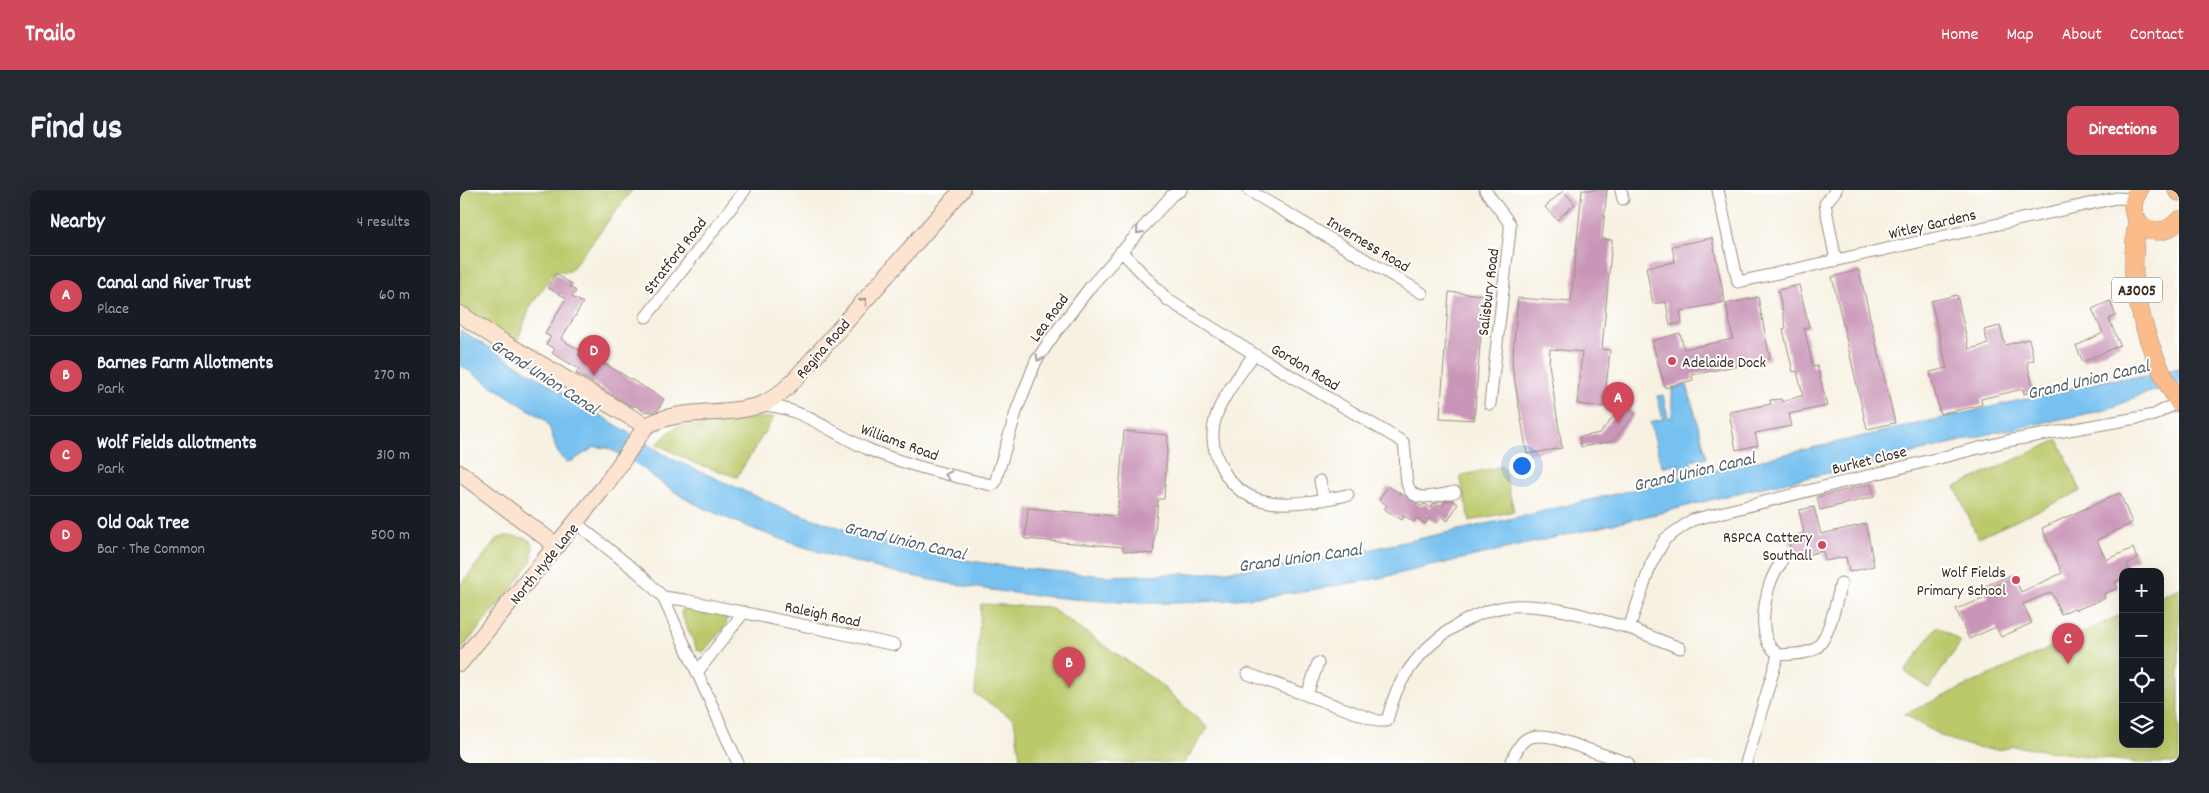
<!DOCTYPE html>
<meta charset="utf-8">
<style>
body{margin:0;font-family:Dekko,sans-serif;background:#242831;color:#f1f3f6}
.controls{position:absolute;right:15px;bottom:15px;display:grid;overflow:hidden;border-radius:10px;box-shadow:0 5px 20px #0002}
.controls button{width:45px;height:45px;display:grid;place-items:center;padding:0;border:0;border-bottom:1px solid #363941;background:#171b24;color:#f1f3f6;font:25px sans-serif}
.you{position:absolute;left:1061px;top:275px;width:18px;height:18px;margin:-12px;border:4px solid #fff;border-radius:50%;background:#1a73e8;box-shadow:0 0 0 8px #1a73e833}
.badge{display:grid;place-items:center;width:32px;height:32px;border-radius:50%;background:#d1495b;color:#fff;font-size:16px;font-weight:700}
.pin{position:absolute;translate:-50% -41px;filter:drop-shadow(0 1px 2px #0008)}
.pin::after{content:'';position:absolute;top:26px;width:18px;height:15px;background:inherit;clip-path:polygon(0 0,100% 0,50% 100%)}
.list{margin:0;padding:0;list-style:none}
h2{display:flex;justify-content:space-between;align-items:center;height:65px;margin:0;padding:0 20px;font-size:21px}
h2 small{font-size:16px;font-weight:400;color:#9ea1a6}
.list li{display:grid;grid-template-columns:32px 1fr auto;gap:15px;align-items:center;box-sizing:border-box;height:80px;padding:0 20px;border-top:1px solid #363941}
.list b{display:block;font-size:19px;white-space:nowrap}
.list p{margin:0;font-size:16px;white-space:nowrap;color:#9ea1a6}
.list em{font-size:16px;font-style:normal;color:#9ea1a6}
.icon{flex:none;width:28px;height:28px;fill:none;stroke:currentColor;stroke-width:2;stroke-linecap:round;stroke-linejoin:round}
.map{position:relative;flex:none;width:1719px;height:573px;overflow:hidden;border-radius:10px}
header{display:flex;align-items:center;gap:30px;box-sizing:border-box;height:70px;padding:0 25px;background:#d1495b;color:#fff}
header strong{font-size:24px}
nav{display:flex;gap:28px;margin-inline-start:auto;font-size:18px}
.intro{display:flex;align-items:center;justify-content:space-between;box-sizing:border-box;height:120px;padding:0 30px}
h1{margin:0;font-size:35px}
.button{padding:12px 22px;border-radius:10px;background:#d1495b;color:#fff;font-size:18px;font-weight:700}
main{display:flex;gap:30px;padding:0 30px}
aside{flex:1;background:#171b24;border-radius:10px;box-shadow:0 5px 20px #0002}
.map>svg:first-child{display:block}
.green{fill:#bbc96b;stroke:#7b7a44}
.water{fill:#77c1f0;stroke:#597687}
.building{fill:#ca96b8}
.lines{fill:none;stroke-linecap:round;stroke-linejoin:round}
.street-casing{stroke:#998e80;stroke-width:13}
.secondary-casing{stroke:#998e80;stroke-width:18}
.primary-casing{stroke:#998e80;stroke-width:19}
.street{stroke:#fff;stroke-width:11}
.secondary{stroke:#fde4d1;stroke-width:16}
.primary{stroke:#fabc8b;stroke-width:18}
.oneway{stroke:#a79f9a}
.oneway2{stroke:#9c8778}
.poi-dot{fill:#d1495b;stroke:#fff;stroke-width:2}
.labels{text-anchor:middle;stroke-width:4;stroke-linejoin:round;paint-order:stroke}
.shield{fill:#fff;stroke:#766a62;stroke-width:1}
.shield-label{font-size:15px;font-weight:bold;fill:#3b2a1e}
.street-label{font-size:16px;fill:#3b2a1e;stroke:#fff}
.poi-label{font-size:16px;fill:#3b2a1e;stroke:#fff;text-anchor:end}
.water-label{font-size:18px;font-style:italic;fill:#505f68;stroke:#fff}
</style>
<header>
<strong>Trailo</strong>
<nav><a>Home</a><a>Map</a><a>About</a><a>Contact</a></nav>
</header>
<div class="intro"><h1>Find us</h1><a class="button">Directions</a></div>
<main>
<aside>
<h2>Nearby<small>4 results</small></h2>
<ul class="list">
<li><span class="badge">A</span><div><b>Canal and River Trust</b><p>Place</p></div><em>60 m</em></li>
<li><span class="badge">B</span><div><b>Barnes Farm Allotments</b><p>Park</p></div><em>270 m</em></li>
<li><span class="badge">C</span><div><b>Wolf Fields allotments</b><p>Park</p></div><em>310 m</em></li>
<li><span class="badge">D</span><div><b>Old Oak Tree</b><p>Bar · The Common</p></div><em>500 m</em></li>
</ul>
</aside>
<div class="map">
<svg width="1719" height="573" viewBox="0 0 1719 573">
<rect width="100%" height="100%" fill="#fff"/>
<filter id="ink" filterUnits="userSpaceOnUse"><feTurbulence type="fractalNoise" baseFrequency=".02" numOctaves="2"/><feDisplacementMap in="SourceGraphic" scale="10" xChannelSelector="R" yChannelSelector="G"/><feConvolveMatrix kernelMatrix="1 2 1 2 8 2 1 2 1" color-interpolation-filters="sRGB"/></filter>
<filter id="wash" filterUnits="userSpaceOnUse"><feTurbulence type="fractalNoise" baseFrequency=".0096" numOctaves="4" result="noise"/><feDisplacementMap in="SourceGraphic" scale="20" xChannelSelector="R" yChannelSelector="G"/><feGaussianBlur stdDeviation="1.12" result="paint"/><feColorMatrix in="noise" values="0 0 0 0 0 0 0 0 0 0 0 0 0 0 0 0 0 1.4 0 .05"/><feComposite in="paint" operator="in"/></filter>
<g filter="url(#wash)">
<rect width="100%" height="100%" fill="#f7f1e2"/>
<g class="green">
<path d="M0,0H172L110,81H95L71,115L56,154L0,119Z"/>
<path d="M314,227L277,287L234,273L197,254L215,237Z"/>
<path d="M1598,250L1621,301L1518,348L1495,297Z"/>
<path d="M1043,276L1054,321L1010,331L1000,286Z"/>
<path d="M47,346L66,348L70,351L73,357L72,370L57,392L0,461V395L37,349Z"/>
<path d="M1719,398V573H1679L1552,556C1537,566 1498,553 1482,546C1469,540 1457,531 1445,524L1663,424V554H1700V407Z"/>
<path d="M521,414L589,417L696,491L748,538L724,573H561L554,529L515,504Z"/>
<path d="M227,417L262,425L267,428L266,435L243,462L237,460L221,423L223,419Z"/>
<path d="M1477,436L1501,452L1469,498L1445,482Z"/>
</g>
<path class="water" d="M0,140L212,269L325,319L413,349L479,366L557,378L647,386L747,383L853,372L1058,327L1219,289L1221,282L1219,274L1202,277L1190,232L1203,229L1197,206L1203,205L1208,228L1212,227V198L1227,195L1247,268L1230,271L1233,280L1239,284L1648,190L1686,186L1719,178V195L1683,204L1646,220L1532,243L1406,275L1289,300L1196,324L924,387C857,400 784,411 715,413C670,414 625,410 581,406C463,394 352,367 244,318C221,308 200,292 180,276C170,269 158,264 148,258L135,257L112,271L106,272C90,258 97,247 85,230L0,175Z"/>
<g id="blocks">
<g class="building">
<path d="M1122,0H1147L1142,49L1152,50L1142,159L1150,160L1144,217L1117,214L1122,162L1090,159L1089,174L1102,258L1067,264L1052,175L1058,108L1111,112Z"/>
<path d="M1103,1L1115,14L1097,30L1085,17Z"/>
<path d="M1252,48L1265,112L1220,121L1222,133L1210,135L1206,112L1193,114L1186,77L1215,72L1212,56Z"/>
<path d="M1399,80L1435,233L1407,239L1372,87Z"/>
<path d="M96,84L112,94L110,97L116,101L112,107L123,113L101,149L121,161L118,165L137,176L140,171L204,209L198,220L193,222L184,221L174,215L173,217L116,183L119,179L92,163L95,159L86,154L91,147L85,144L106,108L87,97Z"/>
<path d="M1339,95L1349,137L1344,138L1353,177L1357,176L1367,216L1329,224L1332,236L1295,243L1298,255L1276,260L1269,222L1311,214L1310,210L1321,209L1322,212L1343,205L1337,181L1333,182L1323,139L1326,138L1318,100Z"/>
<path d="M989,102L1024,105L1014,230L980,228Z"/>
<path d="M1497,105L1509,159L1528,154L1524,140L1540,136L1545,155L1569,149L1574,170L1567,172L1574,201L1564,204L1563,199L1521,209L1522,215L1480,224L1470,182L1487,178L1471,111Z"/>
<path d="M1298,107L1310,169L1232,185L1233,190L1205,198L1192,151L1220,143L1224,159L1273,149L1266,114Z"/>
<path d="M1650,111L1656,126L1649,129L1660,155L1623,172L1616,156L1643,143L1632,119Z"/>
<path d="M1164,214L1175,224L1153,251L1121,257L1119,247L1140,243Z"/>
<path d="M664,241L708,245L704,309H698L693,364L663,361V357L565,349L568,318L657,326Z"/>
<path d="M1411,294L1414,307L1360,320L1357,307Z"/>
<path d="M928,296L961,316L965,314L971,318L973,314L977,313L982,316L984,312L992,310L998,314L988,331L981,326L977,333L969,328L965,334L956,328L954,332L944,326L942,330L924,319L927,315L919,310Z"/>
<path d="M1660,303L1672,333L1637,350L1646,370L1673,358L1677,369L1667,374L1670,382H1663V388L1655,392L1658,398L1644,404L1645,408L1616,420L1614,418L1601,424L1591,402L1563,414L1572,433L1541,447L1536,437L1509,449L1496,419L1528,407L1523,397L1553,384L1561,402L1602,383L1582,338Z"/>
<path d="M1354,317L1361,344L1406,334L1414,376L1389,382L1386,367L1365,371L1363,361L1333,368L1328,347L1344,343L1339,320Z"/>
</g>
</g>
</g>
<g filter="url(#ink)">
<use href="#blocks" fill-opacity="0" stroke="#998e80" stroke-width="1"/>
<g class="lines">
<g class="street-casing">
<g id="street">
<path d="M788,0L962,103"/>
<path d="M1025,0L1050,34V40L1030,214"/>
<path d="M1161,0L1163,9"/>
<path d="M1258,0L1278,92L1656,8L1674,9"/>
<path d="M661,61L708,110L794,164L943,252C950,269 937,307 964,307C974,307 985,304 995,302"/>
<path d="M1376,71L1365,14L1376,0"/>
<path d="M186,127L285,0"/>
<path d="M794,164C782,182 760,209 755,230C751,245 753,260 760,274C784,328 842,313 888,305"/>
<path d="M301,215C341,216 374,245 410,260C449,276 490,285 531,295L535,293L557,219L576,171L593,146L631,96L712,5L721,0"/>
<path d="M860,291L864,310"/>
<path d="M116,333L181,385L203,407L278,573"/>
<path d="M203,407L225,410L435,455"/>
<path d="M1220,458L1169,438L1191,374L1205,349L1232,330L1547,251L1694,225L1718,212"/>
<path d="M1318,465C1330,464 1346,465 1356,458C1369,449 1377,409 1381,393"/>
<path d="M238,481L284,422"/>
<path d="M788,484L918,531H927C930,520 933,508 938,498C961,452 1016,412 1069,416C1104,418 1136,429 1169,438"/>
<path d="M847,505L858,473"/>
<path d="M1051,573C1060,550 1066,543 1091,547L1168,573"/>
<path d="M1286,573L1318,465C1315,461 1310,457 1308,453C1298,431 1307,390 1321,373"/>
</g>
</g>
<g class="secondary-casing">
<g id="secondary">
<path d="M0,124L36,148L186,236"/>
<path d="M0,283L97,356"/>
<path d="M0,473L145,296L186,236C220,217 264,227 300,215C315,210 327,198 337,187L502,0"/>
</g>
</g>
<g class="primary-casing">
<g id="primary">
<path d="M1679,0C1659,29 1695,57 1719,30"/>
<path d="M1717,0L1719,2"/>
<path d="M1677,30C1675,48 1673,66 1674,84C1678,128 1695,176 1719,213"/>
</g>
</g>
<use href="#street" class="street"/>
<use href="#secondary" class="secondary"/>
<use href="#primary" class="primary"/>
</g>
<defs><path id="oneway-chevron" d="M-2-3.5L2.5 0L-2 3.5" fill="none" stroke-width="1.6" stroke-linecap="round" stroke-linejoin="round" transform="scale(1.25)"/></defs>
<g class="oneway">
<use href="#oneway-chevron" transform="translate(679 41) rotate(132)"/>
<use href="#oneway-chevron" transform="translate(579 168) rotate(120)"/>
<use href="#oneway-chevron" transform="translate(488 285) rotate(-166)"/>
</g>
<use class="oneway2" href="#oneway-chevron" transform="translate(404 111) rotate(-49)"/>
</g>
<g class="poi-dot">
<circle cx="1212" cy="171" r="5"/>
<circle cx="1362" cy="355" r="5"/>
<circle cx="1556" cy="390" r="5"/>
</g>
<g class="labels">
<rect class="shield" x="1652" y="87.5" width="50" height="25" rx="4"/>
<g class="shield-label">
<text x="1677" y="105">A3005</text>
</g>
<g class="street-label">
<text transform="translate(1472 33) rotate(-13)" y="6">Witley Gardens</text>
<text transform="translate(909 53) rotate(31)" y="6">Inverness Road</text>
<text transform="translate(214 65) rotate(-52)" y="6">Stratford Road</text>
<text transform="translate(1027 102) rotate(-83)" y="6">Salisbury Road</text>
<text transform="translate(588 127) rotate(-54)" y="6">Lea Road</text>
<text transform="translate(362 158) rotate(-49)" y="6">Regina Road</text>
<text transform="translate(846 176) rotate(31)" y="6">Gordon Road</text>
<text transform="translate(440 251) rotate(20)" y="6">Williams Road</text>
<text transform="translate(1409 269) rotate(-14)" y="6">Burket Close</text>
<text transform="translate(83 373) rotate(-51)" y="6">North Hyde Lane</text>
<text transform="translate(363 423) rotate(12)" y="6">Raleigh Road</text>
</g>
<g class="poi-label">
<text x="1222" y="177" text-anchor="start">Adelaide Dock</text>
<text x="1352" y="352">RSPCA Cattery<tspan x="1352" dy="18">Southall</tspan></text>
<text x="1546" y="387">Wolf Fields<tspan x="1546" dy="18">Primary School</tspan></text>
</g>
<g class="water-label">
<text transform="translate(85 186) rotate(33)" y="6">Grand Union Canal</text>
<text transform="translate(1628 189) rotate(-13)" y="6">Grand Union Canal</text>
<text transform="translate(1234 281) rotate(-13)" y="6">Grand Union Canal</text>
<text transform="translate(445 350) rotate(13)" y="6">Grand Union Canal</text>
<text transform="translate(840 367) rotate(-8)" y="6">Grand Union Canal</text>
</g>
</g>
</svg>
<div class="controls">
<button>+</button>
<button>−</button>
<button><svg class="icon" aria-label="locate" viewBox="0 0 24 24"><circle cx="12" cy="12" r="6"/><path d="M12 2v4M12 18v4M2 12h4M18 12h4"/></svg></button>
<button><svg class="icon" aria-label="layers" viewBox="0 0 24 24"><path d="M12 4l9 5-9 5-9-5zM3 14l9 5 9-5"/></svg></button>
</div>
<div class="you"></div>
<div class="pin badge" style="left:1158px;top:233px">A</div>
<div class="pin badge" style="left:609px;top:498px">B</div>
<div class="pin badge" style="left:1608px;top:474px">C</div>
<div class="pin badge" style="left:134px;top:186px">D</div>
</div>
</main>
